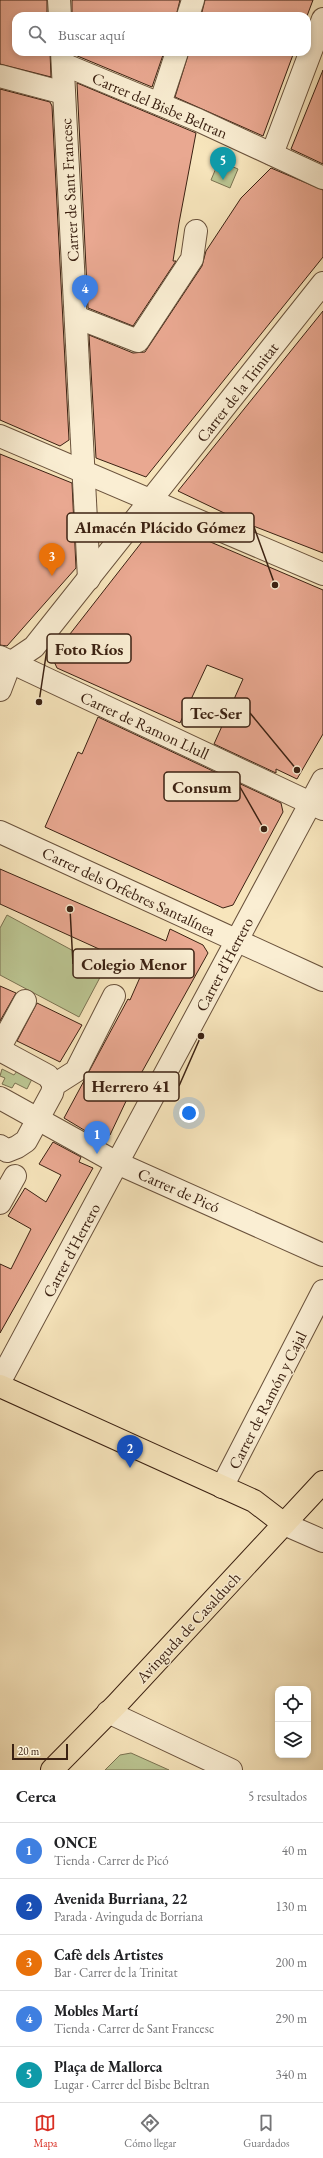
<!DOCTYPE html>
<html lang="es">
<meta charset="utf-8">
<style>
body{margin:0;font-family:"EB Garamond",serif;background:#f6f6f6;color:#202124}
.controls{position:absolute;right:12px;bottom:12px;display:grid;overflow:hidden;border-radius:8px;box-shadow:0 2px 6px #0003}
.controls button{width:36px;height:36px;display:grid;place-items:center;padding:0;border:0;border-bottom:1px solid #e0e0e0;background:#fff;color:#202124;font:20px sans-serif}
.scale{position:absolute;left:12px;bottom:10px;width:56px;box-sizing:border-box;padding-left:4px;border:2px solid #3b2112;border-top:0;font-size:11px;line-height:14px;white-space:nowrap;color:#3b2112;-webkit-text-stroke:3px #faeed3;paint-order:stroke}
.you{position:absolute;left:189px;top:1113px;width:14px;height:14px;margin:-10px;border:3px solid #fff;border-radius:50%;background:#1a73e8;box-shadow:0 0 0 6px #1a73e833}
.badge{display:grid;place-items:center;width:26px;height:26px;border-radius:50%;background:#d93025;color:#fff;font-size:13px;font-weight:700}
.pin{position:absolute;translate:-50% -33px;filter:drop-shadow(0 1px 2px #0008)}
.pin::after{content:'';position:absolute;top:21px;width:14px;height:12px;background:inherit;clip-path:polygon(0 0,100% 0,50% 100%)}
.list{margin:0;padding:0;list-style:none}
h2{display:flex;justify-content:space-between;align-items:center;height:52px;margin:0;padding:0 16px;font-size:17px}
h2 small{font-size:13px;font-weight:400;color:#757577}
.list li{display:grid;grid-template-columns:26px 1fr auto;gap:12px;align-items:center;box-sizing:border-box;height:56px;padding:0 16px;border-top:1px solid #e0e0e0}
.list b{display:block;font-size:15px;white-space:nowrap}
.list p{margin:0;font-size:13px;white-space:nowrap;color:#757577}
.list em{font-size:13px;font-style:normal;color:#757577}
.icon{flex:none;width:22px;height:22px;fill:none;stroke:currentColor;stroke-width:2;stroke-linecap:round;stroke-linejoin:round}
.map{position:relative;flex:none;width:323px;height:1770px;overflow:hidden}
.search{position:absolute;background:#fff;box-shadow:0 2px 6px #0003;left:12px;right:12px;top:12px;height:44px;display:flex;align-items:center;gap:10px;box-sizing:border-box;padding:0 14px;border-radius:12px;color:#757577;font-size:15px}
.sheet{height:332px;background:#fff}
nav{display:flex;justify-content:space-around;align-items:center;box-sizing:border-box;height:56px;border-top:1px solid #e0e0e0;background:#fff;font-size:11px;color:#757577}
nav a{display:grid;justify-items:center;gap:2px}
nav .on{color:#d93025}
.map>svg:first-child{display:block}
.green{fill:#bbc592;stroke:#7b7352}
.building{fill:#e9a891;stroke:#3b2112}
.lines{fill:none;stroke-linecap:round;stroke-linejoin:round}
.minor-casing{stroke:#6a523c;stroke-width:24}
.major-casing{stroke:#3b2112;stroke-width:24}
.minor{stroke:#faeed3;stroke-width:22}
.major{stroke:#f7e5bc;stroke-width:22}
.labels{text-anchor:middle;stroke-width:3;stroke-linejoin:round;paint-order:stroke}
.street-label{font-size:16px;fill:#3b2112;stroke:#faeed3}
.leader{fill:none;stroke:#3b2112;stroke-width:1.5}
.callout-dot{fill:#3b2112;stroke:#faeed3;stroke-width:1.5}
.callout{fill:#faeed3;stroke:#3b2112;stroke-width:1.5}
.callout-label{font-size:17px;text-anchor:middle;font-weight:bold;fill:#3b2112}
</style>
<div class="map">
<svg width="323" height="1770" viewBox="0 0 323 1770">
<rect width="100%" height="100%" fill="#f7e5bc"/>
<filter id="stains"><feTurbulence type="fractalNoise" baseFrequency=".005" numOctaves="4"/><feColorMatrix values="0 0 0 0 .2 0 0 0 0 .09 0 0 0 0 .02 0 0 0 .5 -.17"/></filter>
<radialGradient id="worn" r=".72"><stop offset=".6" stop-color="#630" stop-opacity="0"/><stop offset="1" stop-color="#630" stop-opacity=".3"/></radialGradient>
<g class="green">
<path d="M219,161L238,169L230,188L211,180Z"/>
<path d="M7,915L105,968L79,1017L0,975V928Z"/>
<path d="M2,1069L14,1075L17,1071L32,1079L27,1089L15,1083L12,1088L2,1084L5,1078L0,1076Z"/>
<path d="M131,1753L169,1770H105L120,1755Z"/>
</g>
<g class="building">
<path d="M0,0H47V16H16V52H50L51,77L0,64Z"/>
<path d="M72,0H180L176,16H72Z"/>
<path d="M205,0H313L307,16H201Z"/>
<path d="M75,52H164L152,87L75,55Z"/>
<path d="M189,52H294L263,136L175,97Z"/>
<path d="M323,70V164L291,149Z"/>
<path d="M77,83L196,133L179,223L173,261H176L133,326L88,308Z"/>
<path d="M0,89L50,102L52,106L69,440L60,446L0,420Z"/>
<path d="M271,168L323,190V257L146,477L96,458L89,335L133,353L145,352L202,266L206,251L241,198Z"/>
<path d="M323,311V553L243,522L178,491Z"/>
<path d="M0,454L72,483L76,568L7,646L0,645Z"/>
<path d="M159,520L323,590V734L297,779L276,769V773L214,744L243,679L207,665L180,723L57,668L52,657Z"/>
<path d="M98,717L281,803L283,812L233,905L223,908L45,827L78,752L82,754Z"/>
<path d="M0,869L166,941L170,929L203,945L208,953L128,1097L110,1135L103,1137L90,1131L89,1133L64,1118L128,999L130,1000L145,966L124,954L121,959L0,904Z"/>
<path d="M0,986L16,993L0,1021Z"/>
<path d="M37,1003L82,1025L60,1062L17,1041Z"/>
<path d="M53,1142L81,1157L79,1162L93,1168L0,1333V1264L11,1269L31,1229L8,1216L25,1188L46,1202L61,1175L39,1164Z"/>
</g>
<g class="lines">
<g class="minor-casing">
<g id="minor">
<path d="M59,0L60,16"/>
<path d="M188,16L193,0"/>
<path d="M62,52L89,579"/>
<path d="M63,64L198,120L323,178"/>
<path d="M0,76L64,93"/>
<path d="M160,104L177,52"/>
<path d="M272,154L323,19"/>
<path d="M76,317L138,341L192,259L196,231"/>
<path d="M0,436L323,574"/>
<path d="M0,657L323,809"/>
<path d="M0,670L34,647L323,283"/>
<path d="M0,690L11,661"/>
<path d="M0,832L323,980"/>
<path d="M0,1047L25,1001"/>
<path d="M0,1050L48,1076L54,1085"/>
<path d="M0,1098L117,1163L323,1255"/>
<path d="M0,1146L7,1151L17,1147L26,1141L52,1093L54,1085L76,1071L114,996"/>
<path d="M0,1203L15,1176"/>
<path d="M0,1381L323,780"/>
<path d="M222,1487L323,1291"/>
<path d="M284,1524L323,1541"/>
<path d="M108,1712L231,1770"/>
</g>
</g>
<g class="major-casing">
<g id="major">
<path d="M0,1386L254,1501L284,1524"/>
<path d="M52,1770L117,1704L323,1482"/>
</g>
</g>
<use href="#minor" class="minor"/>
<use href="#major" class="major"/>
</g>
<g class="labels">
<g class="street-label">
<text transform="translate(160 105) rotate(23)" y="6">Carrer del Bisbe Beltran</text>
<text transform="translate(69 190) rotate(-93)" y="6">Carrer de Sant Francesc</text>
<text transform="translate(237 392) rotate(-52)" y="6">Carrer de la Trinitat</text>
<text transform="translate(145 725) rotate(25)" y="6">Carrer de Ramon Llull</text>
<text transform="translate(129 891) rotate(25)" y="6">Carrer dels Orfebres Santalínea</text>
<text transform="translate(224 964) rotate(-62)" y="6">Carrer d'Herrero</text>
<text transform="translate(179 1190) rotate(24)" y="6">Carrer de Picó</text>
<text transform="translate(71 1250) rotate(-62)" y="6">Carrer d'Herrero</text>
<text transform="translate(267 1400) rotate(-63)" y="6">Carrer de Ramón y Cajal</text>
<text transform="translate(188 1627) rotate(-47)" y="6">Avinguda de Casalduch</text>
</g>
</g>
<path class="leader" d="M275 585L254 527M39 702L47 649M297 770L250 713M264 829L240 787M70 909L73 964M201 1036L179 1086"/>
<g class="callout-dot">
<circle cx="275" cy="585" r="4"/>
<circle cx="39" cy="702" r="4"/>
<circle cx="297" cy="770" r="4"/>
<circle cx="264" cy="829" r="4"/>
<circle cx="70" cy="909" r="4"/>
<circle cx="201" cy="1036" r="4"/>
</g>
<g class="callout">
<rect x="67" y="513" width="187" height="29" rx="4"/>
<rect x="47" y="634" width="84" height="29" rx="4"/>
<rect x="182" y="698" width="68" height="29" rx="4"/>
<rect x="164" y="772" width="76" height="29" rx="4"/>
<rect x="73" y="949" width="121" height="29" rx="4"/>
<rect x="84" y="1072" width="95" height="29" rx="4"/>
</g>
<g class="callout-label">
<text x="160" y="533">Almacén Plácido Gómez</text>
<text x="89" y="655">Foto Ríos</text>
<text x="216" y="719">Tec-Ser</text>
<text x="202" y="793">Consum</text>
<text x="134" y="970">Colegio Menor</text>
<text x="131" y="1092">Herrero 41</text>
</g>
<rect width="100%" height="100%" filter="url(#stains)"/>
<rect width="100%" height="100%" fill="url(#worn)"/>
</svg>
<div class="controls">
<button><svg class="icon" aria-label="locate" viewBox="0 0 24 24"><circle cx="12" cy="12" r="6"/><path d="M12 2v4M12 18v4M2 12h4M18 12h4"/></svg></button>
<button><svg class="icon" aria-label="layers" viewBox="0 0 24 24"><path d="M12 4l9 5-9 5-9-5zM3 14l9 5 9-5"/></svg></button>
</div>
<div class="scale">20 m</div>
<div class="you"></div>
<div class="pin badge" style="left:97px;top:1154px;background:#3f7fe0">1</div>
<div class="pin badge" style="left:130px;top:1468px;background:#1a4fb4">2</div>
<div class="pin badge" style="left:52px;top:576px;background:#e8710a">3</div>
<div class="pin badge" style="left:85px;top:308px;background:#3f7fe0">4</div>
<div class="pin badge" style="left:223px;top:180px;background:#0f9aa8">5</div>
<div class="search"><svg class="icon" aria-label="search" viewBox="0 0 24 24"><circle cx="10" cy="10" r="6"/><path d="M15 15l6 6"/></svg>Buscar aquí</div>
</div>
<section class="sheet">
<h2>Cerca<small>5 resultados</small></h2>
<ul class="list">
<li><span class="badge" style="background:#3f7fe0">1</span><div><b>ONCE</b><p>Tienda · Carrer de Picó</p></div><em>40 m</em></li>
<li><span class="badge" style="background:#1a4fb4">2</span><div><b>Avenida Burriana, 22</b><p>Parada · Avinguda de Borriana</p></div><em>130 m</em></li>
<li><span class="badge" style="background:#e8710a">3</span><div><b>Cafè dels Artistes</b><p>Bar · Carrer de la Trinitat</p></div><em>200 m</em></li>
<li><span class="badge" style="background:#3f7fe0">4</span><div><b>Mobles Martí</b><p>Tienda · Carrer de Sant Francesc</p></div><em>290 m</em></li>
<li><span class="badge" style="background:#0f9aa8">5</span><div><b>Plaça de Mallorca</b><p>Lugar · Carrer del Bisbe Beltran</p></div><em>340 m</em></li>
</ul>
</section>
<nav>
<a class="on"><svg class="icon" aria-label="map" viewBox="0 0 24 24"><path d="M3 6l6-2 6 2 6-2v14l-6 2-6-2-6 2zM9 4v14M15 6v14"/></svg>Mapa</a>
<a><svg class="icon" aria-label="directions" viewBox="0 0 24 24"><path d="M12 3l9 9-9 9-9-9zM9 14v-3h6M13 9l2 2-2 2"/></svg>Cómo llegar</a>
<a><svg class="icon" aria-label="saved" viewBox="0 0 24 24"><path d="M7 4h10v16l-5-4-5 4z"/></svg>Guardados</a>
</nav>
